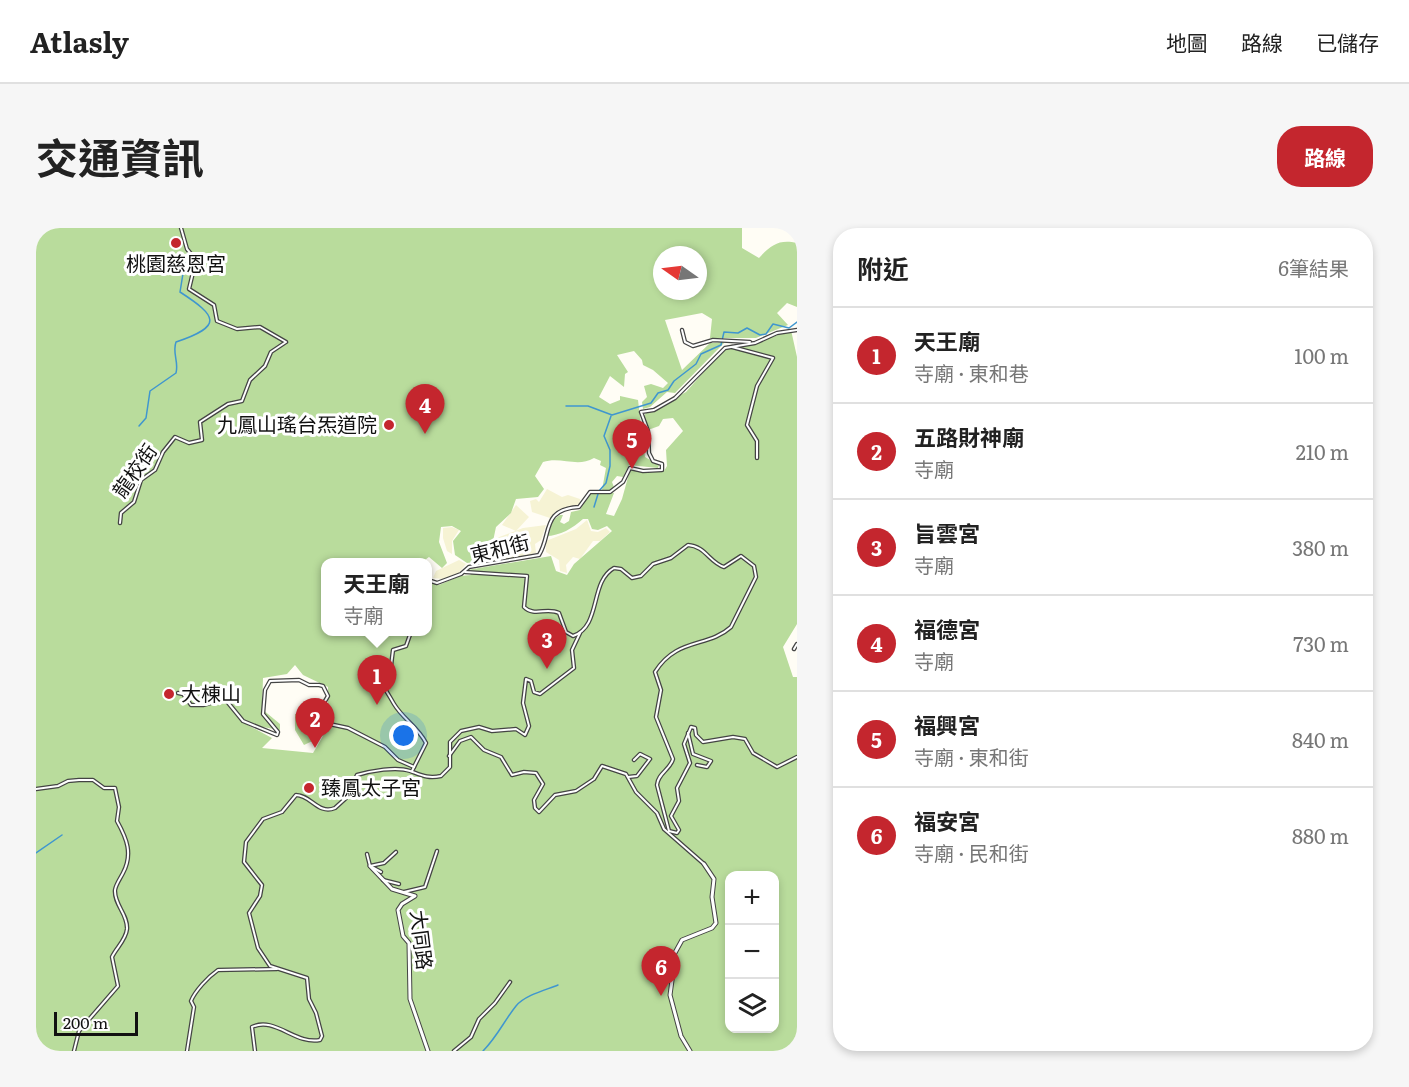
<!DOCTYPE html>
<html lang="zh-TW">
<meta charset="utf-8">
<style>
body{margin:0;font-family:Literata,"Noto Sans TC",serif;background:#f6f6f6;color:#222}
.controls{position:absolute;right:18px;bottom:18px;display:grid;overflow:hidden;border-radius:12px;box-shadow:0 3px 9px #0003}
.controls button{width:54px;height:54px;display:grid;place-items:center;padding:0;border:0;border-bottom:2px solid #e0e0e0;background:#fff;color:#222;font:30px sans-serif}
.compass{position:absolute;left:617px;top:18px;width:54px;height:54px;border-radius:50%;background:#fff;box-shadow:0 3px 9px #0003;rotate:284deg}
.scale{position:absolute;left:18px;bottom:15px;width:84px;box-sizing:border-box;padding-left:6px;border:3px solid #111;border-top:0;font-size:16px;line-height:21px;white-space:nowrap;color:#111;-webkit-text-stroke:4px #fff;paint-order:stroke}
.you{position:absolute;left:368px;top:508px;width:21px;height:21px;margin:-15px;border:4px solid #fff;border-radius:50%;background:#1a73e8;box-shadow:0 0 0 9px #1a73e833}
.badge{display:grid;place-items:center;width:39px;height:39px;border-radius:50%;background:#c4262e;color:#fff;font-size:20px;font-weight:700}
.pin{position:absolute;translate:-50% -50px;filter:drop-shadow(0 2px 3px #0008)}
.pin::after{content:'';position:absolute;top:32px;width:21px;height:18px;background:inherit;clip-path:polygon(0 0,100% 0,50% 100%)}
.popup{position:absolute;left:285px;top:330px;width:111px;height:78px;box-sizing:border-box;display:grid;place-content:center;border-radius:12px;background:#fff;filter:drop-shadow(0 2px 4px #0005);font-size:20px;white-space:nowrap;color:#767676}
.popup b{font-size:22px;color:#222}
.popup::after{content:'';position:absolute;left:50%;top:100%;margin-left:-12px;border:12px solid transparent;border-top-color:#fff}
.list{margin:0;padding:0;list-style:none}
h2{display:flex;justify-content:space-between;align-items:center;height:78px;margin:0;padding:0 24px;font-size:26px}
h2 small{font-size:20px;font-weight:400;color:#767676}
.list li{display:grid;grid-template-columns:39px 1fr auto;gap:18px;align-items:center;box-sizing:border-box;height:96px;padding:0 24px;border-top:2px solid #e0e0e0}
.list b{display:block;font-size:22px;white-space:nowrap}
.list p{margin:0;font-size:20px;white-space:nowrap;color:#767676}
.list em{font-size:20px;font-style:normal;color:#767676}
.icon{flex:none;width:33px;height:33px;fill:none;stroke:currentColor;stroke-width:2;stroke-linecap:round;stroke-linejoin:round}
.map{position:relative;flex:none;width:761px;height:823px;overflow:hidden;border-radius:24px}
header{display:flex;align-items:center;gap:36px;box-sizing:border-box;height:84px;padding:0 30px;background:#fff;border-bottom:2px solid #e0e0e0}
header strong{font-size:28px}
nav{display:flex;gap:33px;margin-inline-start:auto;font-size:21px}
.intro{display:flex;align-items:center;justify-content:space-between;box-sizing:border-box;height:144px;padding:0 36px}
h1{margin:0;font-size:42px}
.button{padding:15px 27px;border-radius:24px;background:#c4262e;color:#fff;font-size:21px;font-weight:700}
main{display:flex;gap:36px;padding:0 36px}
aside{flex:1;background:#fff;border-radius:24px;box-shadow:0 3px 9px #0003}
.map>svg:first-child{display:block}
.farmland{fill:#f6f3d4}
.forest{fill:#b9dc9c;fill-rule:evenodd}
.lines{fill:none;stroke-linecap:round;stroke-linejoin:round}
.stream{stroke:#3f96cf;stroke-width:1.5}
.minor-casing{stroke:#444;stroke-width:4.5}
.tertiary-casing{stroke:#444;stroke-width:5}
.minor{stroke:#fff;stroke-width:2}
.tertiary{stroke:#fff;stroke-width:3}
.poi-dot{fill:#c4262e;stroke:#fff;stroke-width:2}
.labels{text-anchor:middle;stroke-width:6;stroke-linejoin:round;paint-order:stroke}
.poi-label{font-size:20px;fill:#111;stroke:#fff;text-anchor:start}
.street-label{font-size:20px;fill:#111;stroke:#fff}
</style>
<header>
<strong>Atlasly</strong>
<nav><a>地圖</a><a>路線</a><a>已儲存</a></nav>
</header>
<div class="intro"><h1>交通資訊</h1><a class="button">路線</a></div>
<main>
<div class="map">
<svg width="761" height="823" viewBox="0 0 761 823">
<rect width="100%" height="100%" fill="#fffdf5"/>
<g class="farmland">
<path d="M511,261L526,269L532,267L544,271V276L520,283L514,290L496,284L494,273L500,271L503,274Z"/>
<path d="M480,277L493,289L480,303L466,297Z"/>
<path d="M551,292L555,303L562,304L570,300L574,304L564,313H557L544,331L537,329L530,337L531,345L524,343L523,332L510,324V313L540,301Z"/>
<path d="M510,297L505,312L499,316L500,325L457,335L458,311L487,300Z"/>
<path d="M416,299L423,302L416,313V326L411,323L407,310V300Z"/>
<path d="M423,332L430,336L422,346L407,351L397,350L400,343Z"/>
</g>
<path class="forest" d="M0,0H706V20L723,30C735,17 743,11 761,15V79L751,75L741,85L752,97L720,110H674L676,91L666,85L629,92L646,142L674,115L689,114L639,165L631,164L614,179L607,181L606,174L611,169L608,158L615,156L627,160L632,155L617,142L607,137L606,132L598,123L581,127L592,144L589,146L588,159L574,148L563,169L574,176L584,172V168L602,172L609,229L623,237L622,240L593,237L587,249L581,248L576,254L579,262L570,264L566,262L570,240L564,237L565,233L558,230C541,240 525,228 507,234L499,248L508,261L502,269L480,271L475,285L460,299L453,332L431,335L419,327L417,313L425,303L416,298L405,299L403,314L411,335L406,340L393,329L386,334H290V404H392V351L403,357L424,348L435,347L431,342L515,328L520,343L531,347L538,336L576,303L571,298L562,302L556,301L552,291H547C537,300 524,308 510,308L514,294L524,287H527L524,294L528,296L533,293L535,284L544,282L553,266L578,265L570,286L578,288L586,271L594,242C602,240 616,244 628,243L631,238L630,222L647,203L637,190L627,191L623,198L612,202L607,189L610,185L650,164L687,122L709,116H718L755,102L761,129V396L747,419L757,449H761V823H0ZM626,27H662V63H626ZM259,437L267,447L292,459V475L281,497H270L267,486H259V502L268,517L287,508L277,525L226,520L236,510L210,496L244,502V496L226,481L227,450L251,446ZM694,648H738V800H694Z"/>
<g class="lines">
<g class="stream">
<path d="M530,178H552L576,187L615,175L622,165L632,162L638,153L660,136L665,126L685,117L688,104L702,105L711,100L724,107L730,106L737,96L753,100L761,94"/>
<path d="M103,198L110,190L114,163L140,145C143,134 136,125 140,114C188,98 181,88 144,64L150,27"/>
<path d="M563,263L570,255L574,238V222L568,208L575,188"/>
<path d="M558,279L562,266"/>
<path d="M0,625L26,607"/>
<path d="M447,823C461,809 468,793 480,778C489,767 510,762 522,757"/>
</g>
<g class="minor-casing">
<g id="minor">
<path d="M646,102L649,114L657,118L677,112L714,114"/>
<path d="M696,119L737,130L721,158L711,197L721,213V230"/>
<path d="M84,295L85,285L98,274L105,252L119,242L127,224L139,209L153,215L166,212L164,194L192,176L206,173L214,152L229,138L235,124L250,114L224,99L201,101L181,93L178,77L153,61L160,32L151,21L145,0"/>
<path d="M429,344L491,348L488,379C498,389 511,379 523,385L530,404L537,408C566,398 553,354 578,340L585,341L596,350L605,348L617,336L635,330L652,317C669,318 674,335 688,339L705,328L718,338L720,349L695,399C672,420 641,409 619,444L625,462L620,489L637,531C634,542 622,545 621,557L633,603"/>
<path d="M392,352L401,355L425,346L433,339L503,327C516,306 505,281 543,279L554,264H574L587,254L594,240L607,243L626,242V236L617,233L613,225L612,203L605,184L618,182L639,170L689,120L719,115L741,105L761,102"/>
<path d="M392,369V374"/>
<path d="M375,404L370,418L357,422L355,438L346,449L345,455C350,462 354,469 358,476C367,491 382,499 390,515L376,543"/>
<path d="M758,421L761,416"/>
<path d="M142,465L147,466L155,477H167L189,471L207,493L241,507L242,504L227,486L229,462L234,453L263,452L273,457H283L287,458L292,468L282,485L284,494L312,500L349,519L362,532L378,539"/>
<path d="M652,505L657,526L675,533L671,539L661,537"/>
<path d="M413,528L424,513L435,509L448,522L465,529L476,547L488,544L500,545L507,556L498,572L499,580L503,584L519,567L540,563L558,551L566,538L590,546L600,564L621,585L628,601L668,636"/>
<path d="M592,549L601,548L614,531L604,526L598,532"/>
<path d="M0,561L22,558L32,553L43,552H57L68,560H79L83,579L81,593C91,611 97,626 87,645C84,651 80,656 79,662C78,677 92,686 91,701C90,712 80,720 76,729L82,758L43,803L38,823"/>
<path d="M633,603L641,605L643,602L635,588L643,573L641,560L654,535L648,516L655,499L659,500L660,507L667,514L697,509L709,511L717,525L741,539L761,529"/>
<path d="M331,626L334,638L345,644"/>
<path d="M334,638L348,635L360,624"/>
<path d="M347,652L363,656"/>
<path d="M368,664L389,659L401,623"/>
<path d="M151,823L158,779L155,773C159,763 172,749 182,742L241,741"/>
<path d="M219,823L216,799C239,788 259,817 284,812L286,808L280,785L273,771L271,750L234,738L222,720L213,685L224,668L226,657L208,634L210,614L227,591L246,584L260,567C275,567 282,587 299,580L310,570L321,547C335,543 360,538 374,543C385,547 392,551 405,548L414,539V514L425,503L443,499L456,503L480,501L489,507L493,498L487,475L490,451L495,453L498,464L504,466L538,440L536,422L544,405"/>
<path d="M418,823L435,809L443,791L459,775L474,754"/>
</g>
</g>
<g class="tertiary-casing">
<g id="tertiary">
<path d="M334,638L356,661L379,668L366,676L362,682L367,708L373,715L374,771L392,823"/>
<path d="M654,823L645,808L634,767L637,745L635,732L646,712L676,700L680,695L676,669L678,651L668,636"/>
</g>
</g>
<use href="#minor" class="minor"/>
<use href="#tertiary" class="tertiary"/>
</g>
<g class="poi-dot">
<circle cx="140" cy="15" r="6"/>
<circle cx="353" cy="197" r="6"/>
<circle cx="133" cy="466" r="6"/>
<circle cx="273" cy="560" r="6"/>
</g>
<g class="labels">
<g class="poi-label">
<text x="140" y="43" text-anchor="middle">桃園慈恩宮</text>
<text x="341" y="204" text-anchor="end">九鳳山瑤台炁道院</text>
<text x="145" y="473">大棟山</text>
<text x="285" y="567">臻鳳太子宮</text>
</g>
<g class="street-label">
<text transform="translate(99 243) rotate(-55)" y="7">龍校街</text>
<text transform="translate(464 321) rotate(-14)" y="7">東和街</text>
<text transform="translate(385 712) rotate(83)" y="7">大同路</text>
</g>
</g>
</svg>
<div class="controls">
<button>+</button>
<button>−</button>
<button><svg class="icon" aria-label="layers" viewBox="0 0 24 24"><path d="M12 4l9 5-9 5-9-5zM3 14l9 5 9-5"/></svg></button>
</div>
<svg class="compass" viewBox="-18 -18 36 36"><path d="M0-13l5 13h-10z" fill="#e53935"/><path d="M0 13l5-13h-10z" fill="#767676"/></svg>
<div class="scale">200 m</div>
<div class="you"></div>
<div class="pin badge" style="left:341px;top:477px">1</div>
<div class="popup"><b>天王廟</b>寺廟</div>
<div class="pin badge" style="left:279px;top:520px">2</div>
<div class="pin badge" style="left:511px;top:441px">3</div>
<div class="pin badge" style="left:389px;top:206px">4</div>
<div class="pin badge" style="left:596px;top:241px">5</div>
<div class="pin badge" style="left:625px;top:768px">6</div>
</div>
<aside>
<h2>附近<small>6筆結果</small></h2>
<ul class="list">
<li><span class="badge">1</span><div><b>天王廟</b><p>寺廟 · 東和巷</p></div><em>100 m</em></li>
<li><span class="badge">2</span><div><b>五路財神廟</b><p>寺廟</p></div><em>210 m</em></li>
<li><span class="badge">3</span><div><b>旨雲宮</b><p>寺廟</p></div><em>380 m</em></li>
<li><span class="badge">4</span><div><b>福德宮</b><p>寺廟</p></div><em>730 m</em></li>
<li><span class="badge">5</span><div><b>福興宮</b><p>寺廟 · 東和街</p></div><em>840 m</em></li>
<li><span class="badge">6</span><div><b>福安宮</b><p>寺廟 · 民和街</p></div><em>880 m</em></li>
</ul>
</aside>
</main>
